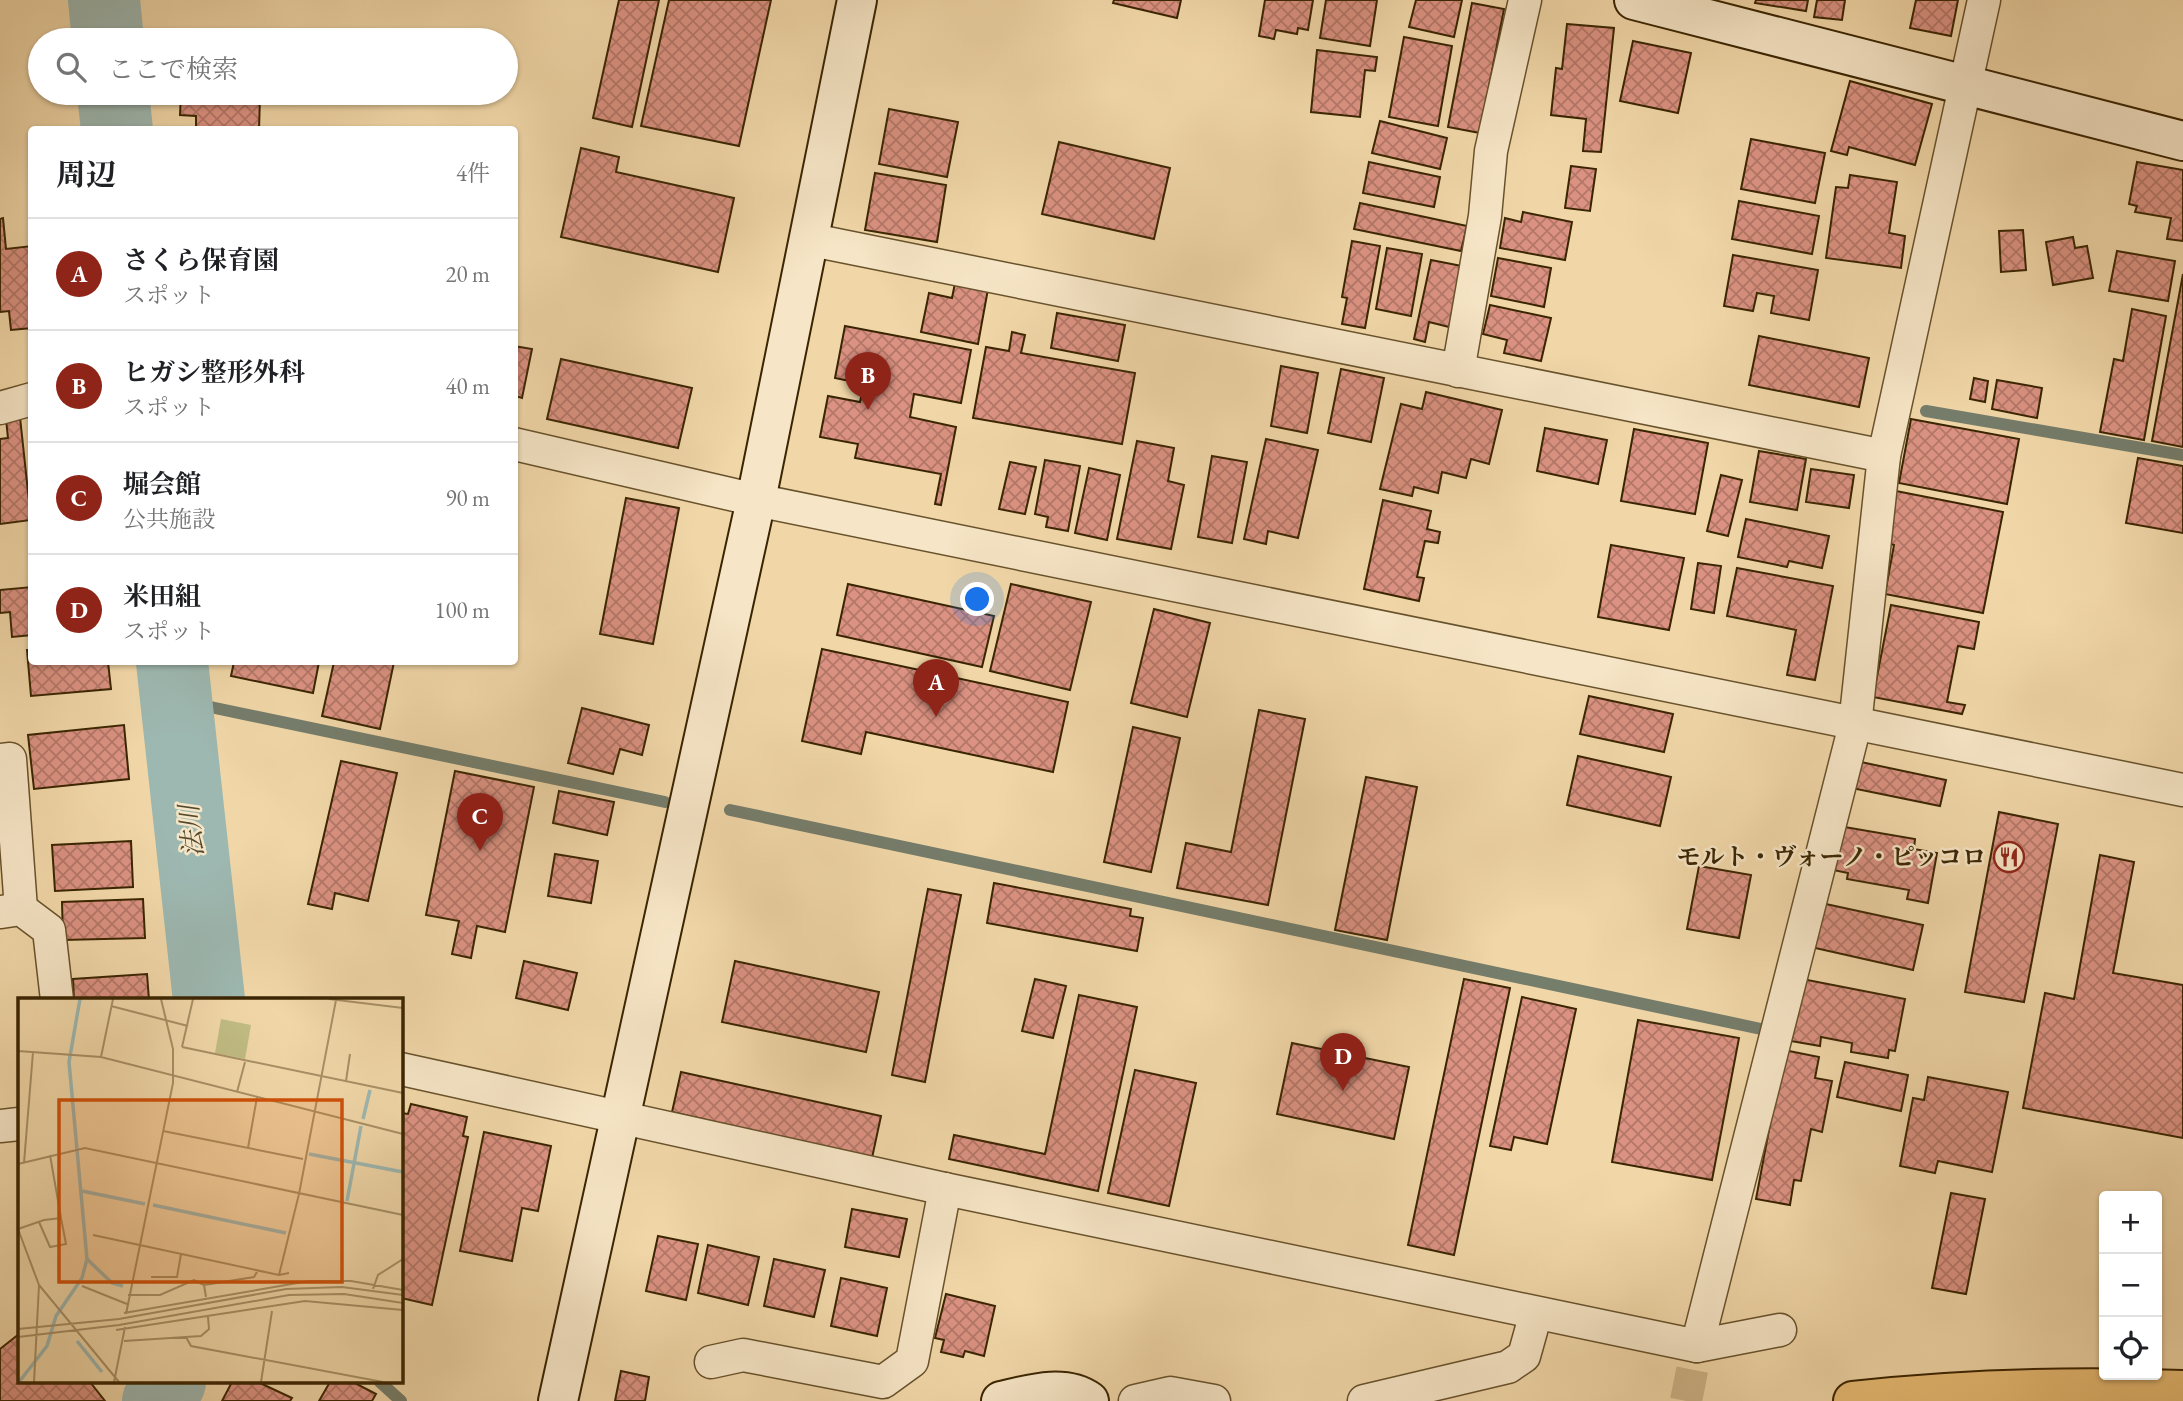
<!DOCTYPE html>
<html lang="ja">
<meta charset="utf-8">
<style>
body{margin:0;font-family:"EB Garamond","Noto Serif JP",serif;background:#f6f6f6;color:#202124}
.controls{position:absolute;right:21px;bottom:21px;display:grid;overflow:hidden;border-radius:7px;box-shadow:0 2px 5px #0004}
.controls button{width:63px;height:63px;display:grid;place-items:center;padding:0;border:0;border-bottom:2px solid #e0e0e0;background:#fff;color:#202124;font:35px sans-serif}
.you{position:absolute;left:978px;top:600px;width:24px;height:24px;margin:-18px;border:5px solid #fff;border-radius:50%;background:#1a73e8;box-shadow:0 0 0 10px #1a73e833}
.badge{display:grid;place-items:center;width:46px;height:46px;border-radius:50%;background:#8f2418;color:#fff;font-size:23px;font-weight:700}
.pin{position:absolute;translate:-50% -58px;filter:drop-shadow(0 2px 4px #0008)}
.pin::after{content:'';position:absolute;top:37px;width:24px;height:21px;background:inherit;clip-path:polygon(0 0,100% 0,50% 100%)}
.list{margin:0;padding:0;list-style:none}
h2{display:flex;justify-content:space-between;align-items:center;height:91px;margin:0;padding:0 28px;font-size:30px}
h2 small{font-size:23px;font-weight:400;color:#757577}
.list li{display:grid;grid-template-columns:46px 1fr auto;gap:21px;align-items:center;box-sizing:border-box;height:112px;padding:0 28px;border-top:2px solid #e0e0e0}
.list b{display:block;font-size:26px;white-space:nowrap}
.list p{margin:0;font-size:23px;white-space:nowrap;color:#757577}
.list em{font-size:23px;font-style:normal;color:#757577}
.icon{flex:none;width:38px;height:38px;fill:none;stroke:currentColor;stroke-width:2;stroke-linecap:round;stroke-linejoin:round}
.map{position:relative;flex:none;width:2183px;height:1401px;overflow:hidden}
.search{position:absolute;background:#fff;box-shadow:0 2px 5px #0004;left:28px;top:28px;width:490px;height:77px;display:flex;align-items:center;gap:18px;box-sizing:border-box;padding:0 24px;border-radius:38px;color:#757577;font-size:26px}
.panel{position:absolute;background:#fff;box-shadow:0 2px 5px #0004;left:28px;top:126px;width:490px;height:539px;border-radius:7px}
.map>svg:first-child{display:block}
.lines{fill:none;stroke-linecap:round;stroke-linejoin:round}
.stream{stroke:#757d6b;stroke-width:12}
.river{stroke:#9db8b1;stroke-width:72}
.building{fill:url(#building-cross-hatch);stroke:#3a2502;stroke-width:2}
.street-tunnel{stroke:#ccb387;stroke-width:32;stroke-dasharray:32 16;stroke-linecap:butt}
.street-casing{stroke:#68522c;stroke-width:35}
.secondary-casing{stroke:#3a2502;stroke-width:42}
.highway-casing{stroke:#3a2502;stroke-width:42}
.street{stroke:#f6e5c6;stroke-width:32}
.secondary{stroke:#f6e5c6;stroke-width:38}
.highway{stroke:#e8bc74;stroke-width:38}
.labels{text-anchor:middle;stroke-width:5;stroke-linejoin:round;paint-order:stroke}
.poi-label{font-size:24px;font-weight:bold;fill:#3a2502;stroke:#f6e5c6;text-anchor:end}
.water-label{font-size:26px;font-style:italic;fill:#534a2e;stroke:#f6e5c6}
.inset-river{fill:none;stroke:#9db8b1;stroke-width:3.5}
.inset-road{fill:none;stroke:#a89066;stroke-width:2}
.view{fill:#ce510a;fill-opacity:0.15;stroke:#ce510a;stroke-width:3.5}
.inset-edge{fill:none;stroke:#3a2502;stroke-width:3.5}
</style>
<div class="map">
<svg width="2183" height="1401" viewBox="0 0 2183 1401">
<defs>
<pattern id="building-cross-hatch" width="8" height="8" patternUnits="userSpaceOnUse" patternTransform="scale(1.75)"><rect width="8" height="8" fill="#db9282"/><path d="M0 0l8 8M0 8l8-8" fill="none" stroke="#b37768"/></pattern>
</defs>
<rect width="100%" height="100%" fill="#f1d7a8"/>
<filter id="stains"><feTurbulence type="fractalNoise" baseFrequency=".00286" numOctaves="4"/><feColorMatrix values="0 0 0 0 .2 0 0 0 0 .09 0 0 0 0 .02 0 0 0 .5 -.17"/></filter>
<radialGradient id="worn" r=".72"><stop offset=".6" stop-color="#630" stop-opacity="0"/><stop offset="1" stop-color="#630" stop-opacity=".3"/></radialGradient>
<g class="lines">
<g class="stream">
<path d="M1926,411L2183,455"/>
<path d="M177,700L665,802"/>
<path d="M730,810L1761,1029"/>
<path d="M380,1382L401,1401"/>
</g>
<g class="river">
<path d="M104,0L108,40"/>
<path d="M113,93L117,130"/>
<path d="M172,662L209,1000"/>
<path d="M158,1401L170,1382"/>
</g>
</g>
<g class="building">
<path d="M619,0H659L632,127L593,118Z"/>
<path d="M669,0H771L739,146L641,126Z"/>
<path d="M1114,0H1181L1177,18L1113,3Z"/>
<path d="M1265,0H1313L1308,30L1298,28L1297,34L1276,30L1274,39L1259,36Z"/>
<path d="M1326,0H1377L1370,46L1320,38Z"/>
<path d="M1416,0H1462L1454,37L1409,27Z"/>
<path d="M1756,0H1808L1806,11L1755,3Z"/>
<path d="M1817,0H1845L1842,20L1814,17Z"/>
<path d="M1916,0H1958L1951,36L1910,28Z"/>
<path d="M1472,3L1504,9L1480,133L1448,127Z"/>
<path d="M1567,24L1614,28L1601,152L1583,151L1586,119L1551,115L1556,68L1562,69Z"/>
<path d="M1404,37L1452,46L1438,126L1389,117Z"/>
<path d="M1633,41L1691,53L1678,113L1620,101Z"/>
<path d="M1317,50L1377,57L1375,71L1365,70L1360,117L1311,112Z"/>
<path d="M1850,81L1932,104L1915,165L1849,147L1847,155L1831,151Z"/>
<path d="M181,93H254L260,96L259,130H196V116L180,115Z"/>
<path d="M889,109L958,122L947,177L879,164Z"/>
<path d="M1380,121L1447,138L1440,169L1372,153Z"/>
<path d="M1751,139L1825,153L1815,203L1741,189Z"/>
<path d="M1059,142L1170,168L1154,239L1042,214Z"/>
<path d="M581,148L619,157L616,172L734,198L718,272L561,237Z"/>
<path d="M1369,162L1440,177L1434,207L1363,193Z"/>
<path d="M2137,162L2183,170V241L2167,239L2171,218L2135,212L2137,206L2129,204Z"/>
<path d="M1571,166L1596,169L1590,211L1565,208Z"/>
<path d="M875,173L946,185L937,242L865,230Z"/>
<path d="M1850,175L1897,182L1889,233L1905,236L1901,268L1826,258L1836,187L1848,188Z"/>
<path d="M1739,201L1819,216L1812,254L1732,239Z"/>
<path d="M1360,203L1467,226L1461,251L1354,229Z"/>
<path d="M1523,212L1572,222L1565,260L1500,248L1505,218L1521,222Z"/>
<path d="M3,218L6,249L32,246V328L11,330L9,311L0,312V219Z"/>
<path d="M2023,230L2026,270L2001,272L1999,231Z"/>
<path d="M2073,237L2075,248L2087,246L2093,278L2053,285L2046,242Z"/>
<path d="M1352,241L1380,246L1365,328L1342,324L1347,298L1342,297Z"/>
<path d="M1387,248L1422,254L1411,316L1376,309Z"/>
<path d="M2117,251L2175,261L2168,301L2109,291Z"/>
<path d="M1733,255L1818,270L1809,320L1771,313L1774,296L1757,293L1753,311L1724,306Z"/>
<path d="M1498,258L1551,268L1544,307L1491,296Z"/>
<path d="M1431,260L1462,266L1449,327L1429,322L1425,342L1414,339Z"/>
<path d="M2183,274V447L2152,441Z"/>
<path d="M955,283L988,289L978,344L921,332L929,293L952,298Z"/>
<path d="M1490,305L1551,318L1541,361L1504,353L1507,340L1483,334Z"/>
<path d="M2132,309L2166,316L2144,440L2100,432L2114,359L2123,361Z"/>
<path d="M1057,313L1125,325L1118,361L1051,348Z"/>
<path d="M845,326L971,350L961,403L914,394L910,417L956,427L941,505L935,504L941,474L855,458L858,444L820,437L828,396L860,402L864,384L835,378Z"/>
<path d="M1012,332L1025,335L1021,353L1135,373L1122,444L973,418L986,347L1009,351Z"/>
<path d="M1759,336L1869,358L1859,407L1749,385Z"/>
<path d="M514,346L532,349L522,398L516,396L514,404Z"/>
<path d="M561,359L692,388L678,448L547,419Z"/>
<path d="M1281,366L1318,373L1307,433L1271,426Z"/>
<path d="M1341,369L1384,378L1371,442L1328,433Z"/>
<path d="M1974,378L1988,381L1985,402L1970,399Z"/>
<path d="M1997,380L2042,388L2037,418L1992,409Z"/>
<path d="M1426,392L1502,410L1489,464L1471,459L1466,478L1442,472L1438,493L1414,487L1412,496L1380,489L1401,404L1422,409Z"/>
<path d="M20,417L31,520L0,524V439L8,438L6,419Z"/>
<path d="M1911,419L2019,439L2007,504L1899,483Z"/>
<path d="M1545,428L1607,440L1598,484L1537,471Z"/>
<path d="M1634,429L1708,443L1695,514L1621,501Z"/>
<path d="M1266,439L1318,450L1298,538L1268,531L1266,544L1244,539Z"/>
<path d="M1137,441L1174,448L1168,481L1184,485L1171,549L1117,539Z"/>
<path d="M1759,451L1806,459L1797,510L1750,502Z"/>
<path d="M1212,456L1247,462L1232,543L1198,537Z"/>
<path d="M2138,458L2183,466V533L2126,523Z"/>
<path d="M1045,460L1080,466L1068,531L1046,527L1048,517L1035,514Z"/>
<path d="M1010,462L1036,467L1025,514L999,509Z"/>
<path d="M1089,468L1120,475L1107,540L1075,533Z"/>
<path d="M1811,469L1854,475L1849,508L1806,502Z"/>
<path d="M1721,475L1742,480L1728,536L1707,531Z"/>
<path d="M1896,491L2003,512L1983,613L1885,594L1894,545L1886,543Z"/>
<path d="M626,498L679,508L653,644L600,634Z"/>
<path d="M1383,500L1431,511L1427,529L1440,532L1438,543L1425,541L1417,577L1424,578L1419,601L1364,589Z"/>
<path d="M1746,519L1829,536L1822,568L1789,561L1787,567L1738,557Z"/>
<path d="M1611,545L1684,558L1669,630L1598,617Z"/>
<path d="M1698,563L1721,566L1714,613L1691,609Z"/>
<path d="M1737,568L1833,586L1815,680L1787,675L1796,630L1727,616Z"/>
<path d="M848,584L994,616L982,667L837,635Z"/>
<path d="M1011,584L1091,602L1070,690L990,671Z"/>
<path d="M32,587V635L12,637L10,612L0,613V590Z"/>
<path d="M1891,605L1979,622L1974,649L1958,646L1947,702L1965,705L1962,714L1873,697Z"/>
<path d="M1154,609L1210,623L1187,717L1131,703Z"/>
<path d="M822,649L1068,702L1053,772L866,732L861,754L802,741Z"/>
<path d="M27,650H32V662H108L111,689L31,696Z"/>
<path d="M234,662H319L313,693L231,676Z"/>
<path d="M334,662H394L380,729L322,716Z"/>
<path d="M1589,696L1673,714L1664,752L1580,734Z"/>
<path d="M582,708L649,725L642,755L620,749L613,774L568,763Z"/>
<path d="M1259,710L1305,719L1268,905L1177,888L1186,843L1231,852Z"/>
<path d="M124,725L129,779L34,789L28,735Z"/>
<path d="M1133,727L1180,738L1151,872L1104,862Z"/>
<path d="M1578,756L1671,777L1660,826L1567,805Z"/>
<path d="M1842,758L1946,780L1940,806L1837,785Z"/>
<path d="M341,761L397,773L368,901L335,893L332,909L308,904Z"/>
<path d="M455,771L534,787L505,932L477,926L471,958L452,954L459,921L426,915Z"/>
<path d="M1366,777L1417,787L1387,940L1335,930Z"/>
<path d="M559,791L614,802L607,835L553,823Z"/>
<path d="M1999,812L2058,824L2024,1002L1965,992Z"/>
<path d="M1827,824L1915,839L1914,849L1937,853L1928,903L1907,899L1909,890L1847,879L1848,873L1833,870Z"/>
<path d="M131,841L133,887L55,891L52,845Z"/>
<path d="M555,854L598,861L591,903L548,896Z"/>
<path d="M2100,855L2134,862L2113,973L2183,985V1138L2023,1108L2045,993L2074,999Z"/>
<path d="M1699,866L1751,875L1739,938L1687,929Z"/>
<path d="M994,883L1131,909L1130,916L1143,918L1137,951L987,923Z"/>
<path d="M928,889L961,895L925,1082L892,1075Z"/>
<path d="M143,899L145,938L63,940L62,902Z"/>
<path d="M1812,901L1923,925L1913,970L1802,945Z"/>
<path d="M524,961L577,973L568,1010L516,998Z"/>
<path d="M735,961L879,992L866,1052L722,1022Z"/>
<path d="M147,974L149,1000H74L73,979Z"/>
<path d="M1797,978L1905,999L1895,1051L1889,1050L1888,1058L1851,1052L1852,1043L1821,1037L1820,1046L1785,1040Z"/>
<path d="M1035,979L1066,986L1053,1038L1022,1031Z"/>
<path d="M1464,979L1510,988L1454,1255L1408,1245Z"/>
<path d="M1079,995L1137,1007L1098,1191L949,1159L954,1135L1045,1154Z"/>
<path d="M1522,997L1576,1009L1547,1144L1514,1137L1511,1150L1490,1146Z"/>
<path d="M1638,1020L1739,1038L1712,1180L1612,1162Z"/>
<path d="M1292,1043L1409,1067L1394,1139L1277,1114Z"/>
<path d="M1784,1050L1819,1057L1815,1078L1832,1081L1822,1132L1811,1129L1801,1181L1794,1180L1790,1205L1756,1199Z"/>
<path d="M1845,1062L1908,1075L1901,1111L1837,1097Z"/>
<path d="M1135,1070L1196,1083L1169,1206L1108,1193Z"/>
<path d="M681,1072L881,1116L872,1158L672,1112Z"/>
<path d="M1928,1077L2008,1092L1992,1172L1938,1161L1935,1173L1900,1166L1913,1098L1924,1100Z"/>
<path d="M411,1104L467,1117L463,1136L468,1137L432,1305L401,1298V1113L408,1114Z"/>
<path d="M484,1132L551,1146L538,1211L522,1208L512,1261L460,1251Z"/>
<path d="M1951,1193L1985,1199L1966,1294L1932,1288Z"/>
<path d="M852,1209L907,1219L899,1257L845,1247Z"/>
<path d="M658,1236L698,1244L686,1300L646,1291Z"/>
<path d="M708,1245L759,1257L748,1305L698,1293Z"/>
<path d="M774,1259L825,1270L814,1317L764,1306Z"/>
<path d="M841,1278L887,1288L877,1336L831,1326Z"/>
<path d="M946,1294L995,1306L984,1356L965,1351L963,1357L941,1352L944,1340L935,1338Z"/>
<path d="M19,1334V1382H90L105,1401H0V1349Z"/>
<path d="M621,1371L649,1377L645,1401H615Z"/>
<path d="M232,1382H258L292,1398L290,1401H222Z"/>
<path d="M330,1382H353L376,1394L372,1401H319Z"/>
</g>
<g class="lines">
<path class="street-tunnel" d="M1686,1401L1697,1346"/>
<g class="street-casing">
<g id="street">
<path d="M807,239L1884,456"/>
<path d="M1458,371L1485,216L1491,151L1525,0"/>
<path d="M0,408L32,399"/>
<path d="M514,444L756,500L2183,790"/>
<path d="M0,760L10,759L21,909"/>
<path d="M1,912L21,909L49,930L57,1000"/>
<path d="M401,1069L945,1189L1697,1346L1780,1330"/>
<path d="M0,1126L19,1124"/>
<path d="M1697,1346L1855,725L1884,456L1984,0"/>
<path d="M711,1362L743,1355L883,1382L912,1361L945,1189"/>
<path d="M1135,1401L1170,1393L1214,1401"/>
<path d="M1364,1401L1508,1367L1524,1356L1536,1313"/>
</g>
</g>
<g class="secondary-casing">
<g id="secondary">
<path d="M1634,0L2183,141"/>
<path d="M558,1401L756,500L857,0"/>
<path d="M1001,1401C1027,1395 1064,1383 1089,1401"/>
</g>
</g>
<g class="highway-casing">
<path id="highway" d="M1853,1401C1963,1389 2072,1386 2183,1390"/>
</g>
<use href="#street" class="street"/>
<use href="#secondary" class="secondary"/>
<use href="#highway" class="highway"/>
</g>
<defs>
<g id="restaurant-ring" transform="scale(1.575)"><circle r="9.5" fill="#f6e5c6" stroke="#8f2418" stroke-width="1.5"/><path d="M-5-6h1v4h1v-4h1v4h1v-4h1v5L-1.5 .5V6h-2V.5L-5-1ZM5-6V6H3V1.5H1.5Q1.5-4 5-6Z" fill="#8f2418"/></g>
</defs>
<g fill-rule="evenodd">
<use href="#restaurant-ring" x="2009" y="857"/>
</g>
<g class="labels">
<g class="poi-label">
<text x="1986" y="865">モルト・ヴォーノ・ピッコロ</text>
</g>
<g class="water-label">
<text transform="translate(191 831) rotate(-96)" y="9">法川</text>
</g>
</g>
<g transform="translate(18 998)">
<rect width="385" height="385" fill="#f1d7a8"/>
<path d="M203,21L233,27L227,61L197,55Z" fill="#c0bd84"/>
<path class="inset-river" d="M345,121L352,92M291,156L385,174M64,193L127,206M329,203L343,128M135,207L268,235M69,261L94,285L105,288M59,343L84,374M1,384L29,348L38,318L64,280L69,261L51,64L62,1"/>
<path class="inset-road" d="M311,1L385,10M93,8L170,28M164,49L385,95M164,49L175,1M0,53L83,59L385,136M83,59L95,1M328,83L332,56M219,94L227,64M145,133L285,161M230,150L239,99M32,157L43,220M6,165L15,54M0,166L67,150L385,217M0,231L21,287L101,384M0,231L26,222L43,220L48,246L32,249L21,224M75,237L261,277L271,275M261,277L281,196L318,2M133,279H159L163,256M186,287L236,279L240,272M64,288L109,306M355,291L360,277L385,261M110,297H142L176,282L186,287L188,299M106,315L291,283H333L385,292M108,316L155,85V51L143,1M0,331L101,321L268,291L324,289L385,297M98,332L287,303L385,312M0,339L101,327L271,297L326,296L385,305M168,339L173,348L365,384M106,343L183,338L191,331L190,319M16,384L21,287M96,384L107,329M243,384L254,313"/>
<path class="view" d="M41,102H324V284H41Z"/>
<rect width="385" height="385" class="inset-edge"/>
</g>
<rect width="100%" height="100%" filter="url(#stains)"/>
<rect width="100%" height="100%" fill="url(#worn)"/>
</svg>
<div class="controls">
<button>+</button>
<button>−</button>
<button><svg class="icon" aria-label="locate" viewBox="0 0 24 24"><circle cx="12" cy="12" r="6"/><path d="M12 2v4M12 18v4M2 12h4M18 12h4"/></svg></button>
</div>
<div class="you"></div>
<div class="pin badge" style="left:936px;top:717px">A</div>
<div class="pin badge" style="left:868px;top:410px">B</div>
<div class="pin badge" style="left:480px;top:851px">C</div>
<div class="pin badge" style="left:1343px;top:1091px">D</div>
<div class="search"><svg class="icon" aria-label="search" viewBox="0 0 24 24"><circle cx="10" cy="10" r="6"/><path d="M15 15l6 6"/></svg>ここで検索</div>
<section class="panel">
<h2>周辺<small>4件</small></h2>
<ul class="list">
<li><span class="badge">A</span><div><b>さくら保育園</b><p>スポット</p></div><em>20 m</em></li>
<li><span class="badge">B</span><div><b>ヒガシ整形外科</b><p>スポット</p></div><em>40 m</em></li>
<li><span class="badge">C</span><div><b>堀会館</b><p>公共施設</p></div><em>90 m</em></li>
<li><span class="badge">D</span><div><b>米田組</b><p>スポット</p></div><em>100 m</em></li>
</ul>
</section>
</div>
